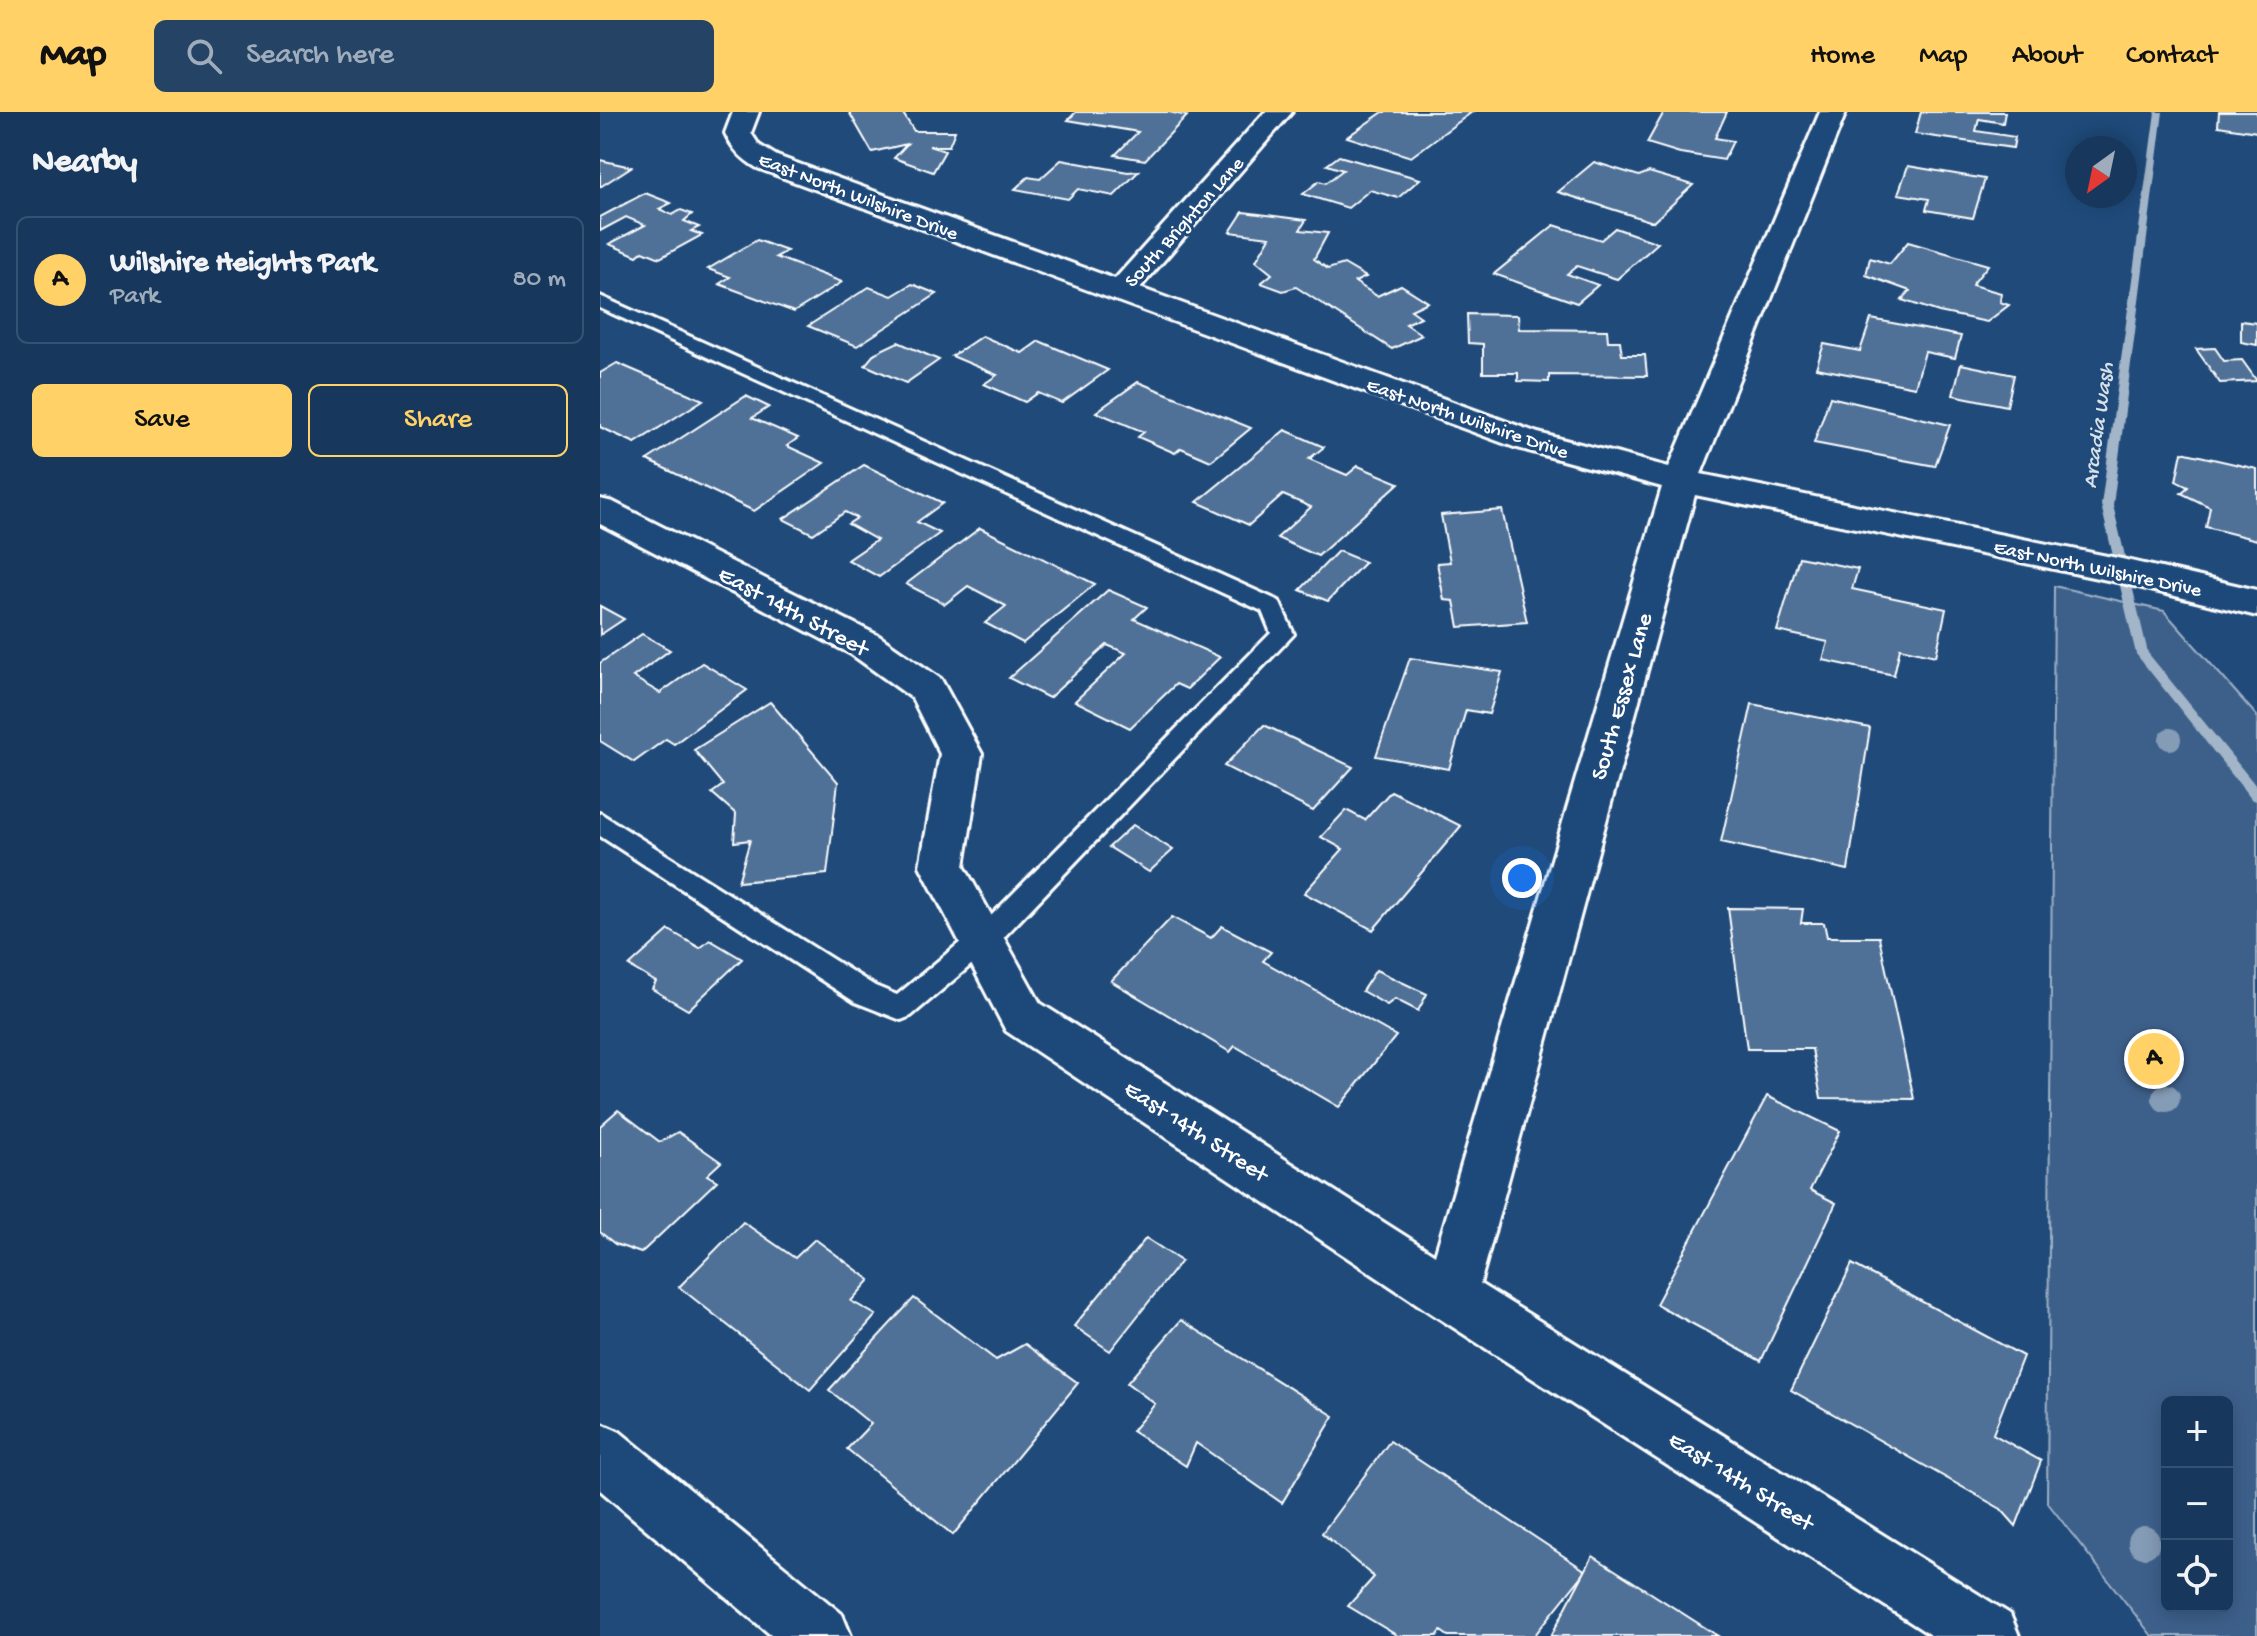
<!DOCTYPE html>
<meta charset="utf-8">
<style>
body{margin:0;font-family:"Gochi Hand",sans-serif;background:#244365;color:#f1f3f6}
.controls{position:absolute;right:24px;bottom:24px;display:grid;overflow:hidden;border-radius:12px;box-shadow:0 4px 20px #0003}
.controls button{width:72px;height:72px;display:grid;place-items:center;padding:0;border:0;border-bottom:2px solid #365272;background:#17385c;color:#f1f3f6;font:40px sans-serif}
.compass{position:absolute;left:1465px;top:24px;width:72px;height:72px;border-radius:50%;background:#17385c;box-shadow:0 4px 20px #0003;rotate:213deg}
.you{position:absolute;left:922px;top:766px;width:28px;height:28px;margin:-20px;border:6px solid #fff;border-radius:50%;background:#1a73e8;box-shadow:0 0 0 12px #1a73e833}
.badge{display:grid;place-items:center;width:52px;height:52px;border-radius:50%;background:#ffd166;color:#111;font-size:26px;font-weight:700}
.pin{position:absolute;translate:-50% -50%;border:4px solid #fff;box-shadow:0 2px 8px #0006}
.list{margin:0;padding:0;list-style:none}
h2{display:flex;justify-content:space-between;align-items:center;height:104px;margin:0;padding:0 32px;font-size:34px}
h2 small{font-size:26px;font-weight:400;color:#9eacbb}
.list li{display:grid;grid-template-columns:52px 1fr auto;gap:24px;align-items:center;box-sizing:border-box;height:128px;margin:0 16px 16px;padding:0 16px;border:2px solid #365272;border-radius:12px}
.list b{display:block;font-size:30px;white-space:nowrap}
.list p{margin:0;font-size:26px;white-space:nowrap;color:#9eacbb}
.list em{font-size:26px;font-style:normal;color:#9eacbb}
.actions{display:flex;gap:16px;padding:24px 32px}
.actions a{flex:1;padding:18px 0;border:2px solid #ffd166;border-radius:12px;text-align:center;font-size:28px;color:#ffd166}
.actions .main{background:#ffd166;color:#111}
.icon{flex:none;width:44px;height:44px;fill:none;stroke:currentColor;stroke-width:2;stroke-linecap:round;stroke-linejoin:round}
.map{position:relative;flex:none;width:1657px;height:1524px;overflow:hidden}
header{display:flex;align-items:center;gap:48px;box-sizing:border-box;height:112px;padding:0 40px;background:#ffd166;color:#111}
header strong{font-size:38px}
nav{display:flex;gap:44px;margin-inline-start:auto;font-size:28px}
.search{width:560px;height:72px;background:#244365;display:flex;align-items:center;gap:20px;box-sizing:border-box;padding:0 28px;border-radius:12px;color:#9eacbb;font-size:30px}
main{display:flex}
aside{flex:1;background:#17385c}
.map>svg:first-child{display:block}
.green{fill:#3c618b;stroke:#9eb0c5;stroke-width:2;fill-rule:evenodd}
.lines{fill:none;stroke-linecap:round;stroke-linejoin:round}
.stream{fill:#a3b5c8;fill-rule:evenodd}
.building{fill:#507197;stroke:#fff;stroke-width:2}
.lane-casing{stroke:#fff;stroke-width:6}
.street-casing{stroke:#fff;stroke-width:6}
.lane{fill:#1f4a7a;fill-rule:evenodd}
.street{fill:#1f4a7a;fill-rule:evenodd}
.tree{fill:#859cb6}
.labels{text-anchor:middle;stroke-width:6;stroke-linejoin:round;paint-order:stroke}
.far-street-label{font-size:20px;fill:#fff;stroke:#1f4a7a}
.far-water-label{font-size:22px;font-style:italic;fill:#d8e0e8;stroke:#1f4a7a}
.street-label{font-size:24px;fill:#fff;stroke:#1f4a7a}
</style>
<header>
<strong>Map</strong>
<div class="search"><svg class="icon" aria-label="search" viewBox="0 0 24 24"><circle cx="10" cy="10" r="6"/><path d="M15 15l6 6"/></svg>Search here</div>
<nav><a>Home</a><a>Map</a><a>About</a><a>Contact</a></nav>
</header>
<main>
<aside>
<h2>Nearby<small></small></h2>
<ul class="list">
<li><span class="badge">A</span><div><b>Wilshire Heights Park</b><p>Park</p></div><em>80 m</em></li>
</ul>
<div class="actions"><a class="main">Save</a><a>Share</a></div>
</aside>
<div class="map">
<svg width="1657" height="1524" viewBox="0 0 1657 1524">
<rect width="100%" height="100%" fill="#1f4a7a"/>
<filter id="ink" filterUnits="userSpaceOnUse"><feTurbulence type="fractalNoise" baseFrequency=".0125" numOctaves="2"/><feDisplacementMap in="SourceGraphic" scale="16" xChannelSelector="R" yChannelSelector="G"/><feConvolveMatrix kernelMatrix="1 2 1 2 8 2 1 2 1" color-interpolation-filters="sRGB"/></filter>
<g filter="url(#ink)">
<path class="green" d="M1454,474L1564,499L1657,604V1524H1552L1447,1390ZM1567,1290H1627V1494H1567Z"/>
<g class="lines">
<path class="stream" d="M1555,0H1563L1513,393L1548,541L1657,675V689L1652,688L1536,542L1501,393Z"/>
</g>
<g class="building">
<path d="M249,0H302L314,19H355L349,34H329L345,39L333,60L294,46L307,32L272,40Z"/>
<path d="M476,0H569L587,4L545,48L515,43L538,20L468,8Z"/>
<path d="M783,0H872L811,45L747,25Z"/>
<path d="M1064,0H1127L1115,26L1133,29L1124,48L1080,41L1047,31Z"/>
<path d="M1321,0H1405L1403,11L1379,7L1376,19L1415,25L1413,36L1315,22Z"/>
<path d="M1619,0H1657V20L1618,14Z"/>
<path d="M739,44L820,67L798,86L770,78L748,96L703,82L719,69L726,71L743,58L727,53Z"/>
<path d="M0,48L31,55L0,75Z"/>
<path d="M461,48L528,60L539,59L514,84L478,77L468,87L415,77L428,65L440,67Z"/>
<path d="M994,50L1039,64L1049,60L1093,73L1053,110L958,80Z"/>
<path d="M1308,54L1385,67L1373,106L1326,98L1329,87L1298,82Z"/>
<path d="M45,81L71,91L59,97L72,103L81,98L92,102L84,109L99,115L91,119L102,123L60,146L43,139L37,144L9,132L45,113L26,105L0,119V105Z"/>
<path d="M643,100L706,108L700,118L728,121L714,147L728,157L744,152L766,165L755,170L777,184L801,173L828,190L811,198L821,205L806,212L822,223L792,237L696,175L683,179L661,171L672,162L656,149L670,125L630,120Z"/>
<path d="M954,113L1001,128L1015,116L1058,131L1017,167L977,154L967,162L998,173L977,191L894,162Z"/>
<path d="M157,128L187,139L176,145L242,170L194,200L119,172L130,165L108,157Z"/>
<path d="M1308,130L1388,153L1372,173L1401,181L1400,190L1409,193L1387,210L1339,200L1302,188L1310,179L1266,163L1270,146L1290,152Z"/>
<path d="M312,172L337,182L257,234L208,214L269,175L292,184Z"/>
<path d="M867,202L918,203L919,217L1007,218L1008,229H1020L1022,243H1045L1047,264L949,263V270L918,269V261H883V232L868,231Z"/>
<path d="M1271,207L1361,224L1355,246L1325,240L1315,275L1216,256L1224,232L1260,239Z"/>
<path d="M1641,209L1657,211V233L1641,230Z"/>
<path d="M382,224L422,241L439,229L508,258L462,291L438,281L425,290L384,272L397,263L352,244Z"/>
<path d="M298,230L339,248L306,271L265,253L275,241Z"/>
<path d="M1615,236L1624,249L1642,248L1657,269L1620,271L1596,237Z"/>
<path d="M17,251L103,288L35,331L0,315V261Z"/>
<path d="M1361,252L1414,263L1407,294L1353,283Z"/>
<path d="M538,270L651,316L611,349L581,336L575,341L538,325L544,320L496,300Z"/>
<path d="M146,284L169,295L152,306L198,326L187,334L224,351L154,399L47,348Z"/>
<path d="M1230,285L1350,313L1335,354L1214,331Z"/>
<path d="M685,318L724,335L709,347L747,363L758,354L799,371L718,444L677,426L711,395L683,383L649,413L597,390Z"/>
<path d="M1582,340L1657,357V428L1606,415L1610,395L1581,381L1588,375L1576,369Z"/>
<path d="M264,353L343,391L317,410L340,421L279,465L248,448L277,428L248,412L257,406L245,400L213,422L183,407Z"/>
<path d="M902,398L927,510L859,515L854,489L844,488L837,451L850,450L841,403Z"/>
<path d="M380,416L495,472L423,531L385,511L406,494L368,474L345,492L306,472Z"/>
<path d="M738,439L765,450L728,489L700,478Z"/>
<path d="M1199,445L1258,457L1252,477L1346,497L1336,544L1300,536L1294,563L1223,548L1228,530L1177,519Z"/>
<path d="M508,478L547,495L534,507L620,545L587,577L576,572L530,616L475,589L526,541L507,533L449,586L409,566Z"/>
<path d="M0,494L24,507L0,523Z"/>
<path d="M42,522L70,538L33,565L60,581L102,551L147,578L74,632L66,627L34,650L0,629V551Z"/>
<path d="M810,546L902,560L889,602L866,598L849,657L776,644Z"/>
<path d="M170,590L238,670L227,762L138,770L150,728L134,730L136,702L112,681L123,673L94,638Z"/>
<path d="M1152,592L1270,616L1248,758L1121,730Z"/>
<path d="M664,613L753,655L713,699L624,654Z"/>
<path d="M791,679L861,714L773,818L704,781L743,737L721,725L746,698L765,708Z"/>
<path d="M533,713L573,738L549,760L509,735Z"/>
<path d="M1128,796L1203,797L1201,811H1224L1227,825H1279L1314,987L1221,986L1212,937H1147Z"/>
<path d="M572,805L611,826L622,814L671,840L663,849L796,924L739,995L635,934L630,940L511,869Z"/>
<path d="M69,818L100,836L110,828L142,847L88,898L52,877L56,870L29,854Z"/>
<path d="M776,858L827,882L818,899L795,887L787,893L762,879Z"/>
<path d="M1167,984L1240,1019L1210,1078L1236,1091L1161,1249L1056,1192Z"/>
<path d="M18,998L60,1030L78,1020L121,1050L107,1063L117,1069L41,1141L15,1132L0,1120V1014Z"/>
<path d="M143,1110L195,1146L215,1127L270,1168L251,1189L276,1203L210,1278L79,1175Z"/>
<path d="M546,1126L581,1149L510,1239L474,1214Z"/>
<path d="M1252,1152L1423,1244L1393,1322L1441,1349L1416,1414L1401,1397L1191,1278Z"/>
<path d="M314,1186L396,1248L425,1232L478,1271L353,1423L247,1337L271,1312L229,1278Z"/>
<path d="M581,1208L734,1304L682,1391L596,1331L586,1354L532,1319L555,1292L527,1271Z"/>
<path d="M790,1329L986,1459L934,1524H848L841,1519L837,1524H798L748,1494L774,1465L722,1421Z"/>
<path d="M993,1444L1118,1524H951Z"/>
</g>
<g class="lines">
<g class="lane-casing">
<path id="lane" d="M0,184L679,489L694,522L404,825L311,904L301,908L255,890L0,724V701L275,874L297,883L386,809L671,521L662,499L0,196Z"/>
</g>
<g class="street-casing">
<g id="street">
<path d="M133,0H159L151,21L159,33L177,44L515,167L665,0H692L540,176L938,321L1069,355L1220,0H1246L1101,362L1522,447L1657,478V504L1522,471L1095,383L880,1172L1410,1502L1419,1524H1332L831,1201L406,919L320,754L340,642L312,586L251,542L0,412V387L13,390L279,524L341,567L382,642L364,754L440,891L835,1143L1062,375L914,335L157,56C142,47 132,37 125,21Z"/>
<path d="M0,1311L20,1320L242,1502L251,1524H172L0,1378Z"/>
</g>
</g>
<use href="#lane" class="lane"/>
<use href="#street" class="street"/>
</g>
<g class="tree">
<circle cx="1570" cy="627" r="11"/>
<circle cx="1566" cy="986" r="14"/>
<circle cx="1544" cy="1430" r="16"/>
</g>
</g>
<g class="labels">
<g class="far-street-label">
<text transform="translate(259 83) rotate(21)" y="7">East North Wilshire Drive</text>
<text transform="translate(583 109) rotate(-48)" y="7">South Brighton Lane</text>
<text transform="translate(868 305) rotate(19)" y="7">East North Wilshire Drive</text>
<text transform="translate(1498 455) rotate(12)" y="7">East North Wilshire Drive</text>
</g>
<g class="far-water-label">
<text transform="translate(1496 313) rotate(-82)" y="8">Arcadia Wash</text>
</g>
<g class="street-label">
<text transform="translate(194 498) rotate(28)" y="8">East 14th Street</text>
<text transform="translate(1020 584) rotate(-74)" y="8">South Essex Lane</text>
<text transform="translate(597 1018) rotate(33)" y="8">East 14th Street</text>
<text transform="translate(1142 1368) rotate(32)" y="8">East 14th Street</text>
</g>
</g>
</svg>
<div class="controls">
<button>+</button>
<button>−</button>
<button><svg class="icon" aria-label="locate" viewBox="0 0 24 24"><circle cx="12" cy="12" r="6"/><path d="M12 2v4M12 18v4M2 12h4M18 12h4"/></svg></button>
</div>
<svg class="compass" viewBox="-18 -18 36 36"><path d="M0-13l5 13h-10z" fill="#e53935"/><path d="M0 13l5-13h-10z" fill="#9eacbb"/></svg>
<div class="you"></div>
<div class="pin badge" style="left:1554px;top:947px">A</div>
</div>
</main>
